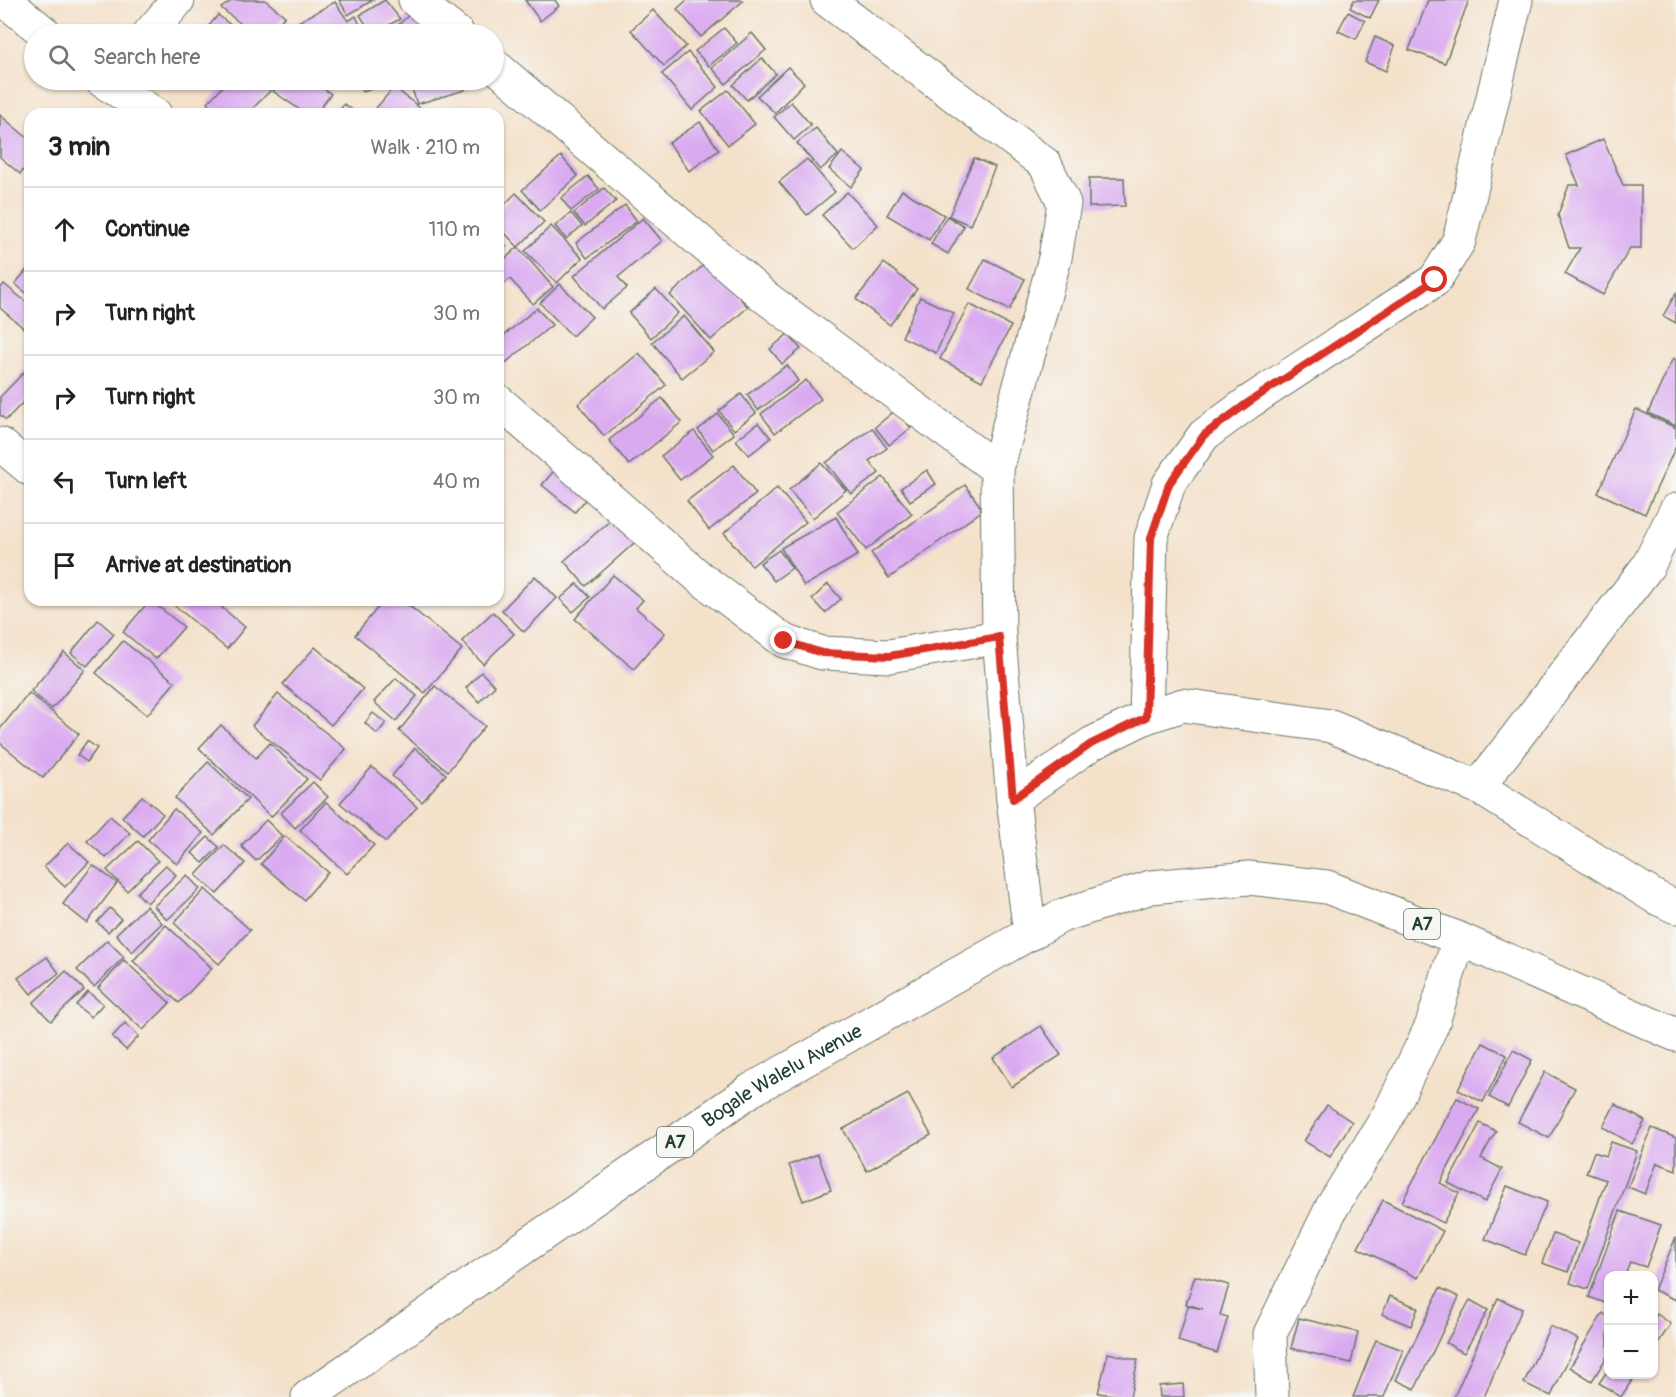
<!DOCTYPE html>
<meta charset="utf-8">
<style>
body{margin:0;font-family:Pangolin,sans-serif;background:#f6f6f6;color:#222}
.controls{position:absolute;right:18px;bottom:18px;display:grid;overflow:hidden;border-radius:12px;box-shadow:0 2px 4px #0004}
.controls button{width:54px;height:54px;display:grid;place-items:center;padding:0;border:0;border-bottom:2px solid #e0e0e0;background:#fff;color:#222;font:30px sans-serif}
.stop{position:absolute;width:18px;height:18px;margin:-14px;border:4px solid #d93025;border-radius:50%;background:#fff}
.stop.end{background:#d93025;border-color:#fff;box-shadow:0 2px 6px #0008}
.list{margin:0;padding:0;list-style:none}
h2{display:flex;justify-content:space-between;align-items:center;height:78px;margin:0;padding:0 24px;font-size:26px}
h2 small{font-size:20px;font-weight:400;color:#767676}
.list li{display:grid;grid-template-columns:39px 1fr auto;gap:18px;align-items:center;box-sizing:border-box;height:84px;padding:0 24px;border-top:2px solid #e0e0e0}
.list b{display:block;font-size:22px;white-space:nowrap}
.list em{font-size:20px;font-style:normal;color:#767676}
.icon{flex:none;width:33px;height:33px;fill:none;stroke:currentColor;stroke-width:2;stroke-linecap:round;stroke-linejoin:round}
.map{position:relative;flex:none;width:1676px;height:1397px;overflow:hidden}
.search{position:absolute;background:#fff;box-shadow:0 2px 4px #0004;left:24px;top:24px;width:480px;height:66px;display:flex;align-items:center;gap:15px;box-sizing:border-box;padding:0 21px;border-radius:33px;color:#767676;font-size:22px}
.panel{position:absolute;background:#fff;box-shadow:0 2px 4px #0004;left:24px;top:108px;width:480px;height:498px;border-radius:18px}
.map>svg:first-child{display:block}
.building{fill:#daaaf1}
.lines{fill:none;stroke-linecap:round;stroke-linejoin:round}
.minor-casing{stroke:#6a7668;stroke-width:35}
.highway-casing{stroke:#6a7668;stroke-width:35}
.minor{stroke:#fff;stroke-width:33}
.highway{stroke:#fff;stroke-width:33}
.route{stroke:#d93025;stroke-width:8}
.labels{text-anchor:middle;stroke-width:6;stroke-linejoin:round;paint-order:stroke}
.shield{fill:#f6f6f2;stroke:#60746d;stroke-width:1.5}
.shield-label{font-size:18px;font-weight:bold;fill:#1f3d34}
.street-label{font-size:20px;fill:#1f3d34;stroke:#f6f6f2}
</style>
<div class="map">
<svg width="1676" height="1397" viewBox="0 0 1676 1397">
<rect width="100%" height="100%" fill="#f6f6f2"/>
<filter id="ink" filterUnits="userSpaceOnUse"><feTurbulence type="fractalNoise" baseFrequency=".0167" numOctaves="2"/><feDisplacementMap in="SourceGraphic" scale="12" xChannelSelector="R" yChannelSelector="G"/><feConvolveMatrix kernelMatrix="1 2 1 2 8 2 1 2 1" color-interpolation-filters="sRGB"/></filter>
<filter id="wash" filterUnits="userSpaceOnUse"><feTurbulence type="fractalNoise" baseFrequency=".008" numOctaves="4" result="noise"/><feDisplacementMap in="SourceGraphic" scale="24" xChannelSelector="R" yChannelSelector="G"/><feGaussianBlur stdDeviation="1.35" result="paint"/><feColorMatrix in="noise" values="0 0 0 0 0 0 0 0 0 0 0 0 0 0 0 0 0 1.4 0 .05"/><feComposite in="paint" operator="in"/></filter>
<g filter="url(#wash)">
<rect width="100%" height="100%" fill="#f4e1ca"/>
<g id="blocks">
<g class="building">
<path d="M233,0H265L285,16L269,34H254L221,8Z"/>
<path d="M339,0H373L348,15Z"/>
<path d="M385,0L400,19L372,34L360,15Z"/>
<path d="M525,0H555L559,6L540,21Z"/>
<path d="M687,0H742L743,1L701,37L677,9Z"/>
<path d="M1354,0H1379L1370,18L1350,8Z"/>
<path d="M1428,0H1469L1445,63L1409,50Z"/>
<path d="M335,2L348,21L356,16L364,34H276Z"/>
<path d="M653,10L686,46L664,66L631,30Z"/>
<path d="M1348,12L1365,21L1356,39L1338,31Z"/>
<path d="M410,14L423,27L415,34H396L392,31Z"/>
<path d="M218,15L242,34H202Z"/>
<path d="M724,28L737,43L709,66L695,51Z"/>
<path d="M752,33L766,50L726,84L712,68Z"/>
<path d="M1375,37L1395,46L1386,71L1365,62Z"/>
<path d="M688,52L718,87L692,110L662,74Z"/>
<path d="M762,58L776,74L747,100L733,85Z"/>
<path d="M788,67L804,83L775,113L757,96Z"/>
<path d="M229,80H258L270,91L247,114H218L207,103Z"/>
<path d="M281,80H311L331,94L316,114H306L273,91Z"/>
<path d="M357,80H393L363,92Z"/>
<path d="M409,80H462L465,90L417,104Z"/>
<path d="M394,87L415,104L427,114H371Z"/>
<path d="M728,90L755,124L728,145L701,111Z"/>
<path d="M791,102L811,125L794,140L774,117Z"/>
<path d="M344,104L358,114H337Z"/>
<path d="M0,115L30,140V162L20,174L0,157Z"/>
<path d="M700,122L719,150L689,171L669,143Z"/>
<path d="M816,128L838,155L820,170L797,143Z"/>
<path d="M1603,139L1623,185H1641V248H1630L1603,295L1565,274L1580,248H1569L1558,215L1569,185H1579L1566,155Z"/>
<path d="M842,152L864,170L851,187L829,169Z"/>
<path d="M561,156L578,176L540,210L522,190Z"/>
<path d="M974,158L995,167L970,225L949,216Z"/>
<path d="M807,159L835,192L807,215L779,182Z"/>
<path d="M588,176L599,189L571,211L561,198Z"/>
<path d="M1089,178H1124L1125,206L1089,207Z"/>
<path d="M604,188L616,201L585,226L574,213Z"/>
<path d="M902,190L944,215L929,240L887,215Z"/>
<path d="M847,192L878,225L853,248L822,215Z"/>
<path d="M516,193L544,222L518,247L498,226V211Z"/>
<path d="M625,205L637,221L587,258L576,243Z"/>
<path d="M571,213L582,226L566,239L555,226Z"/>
<path d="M947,216L964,226L948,254L931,244Z"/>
<path d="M643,218L662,241L618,277L627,288L602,309L574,276Z"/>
<path d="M551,226L582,258L557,283L525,251Z"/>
<path d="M498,238L506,246L498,254Z"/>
<path d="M518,247L553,287L533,304L510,279L498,290V265Z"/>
<path d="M985,259L1025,279L1009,310L969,289Z"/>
<path d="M707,262L748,307L711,340L670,295Z"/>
<path d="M884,263L917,289L890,325L856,299Z"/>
<path d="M30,266V296L15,284Z"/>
<path d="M4,284L30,305V328L27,331L0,308V289Z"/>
<path d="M560,284L592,317L572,336L540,303Z"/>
<path d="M656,289L678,313L651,338L629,313Z"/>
<path d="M1676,293V323L1663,316Z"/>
<path d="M920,297L954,313L936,353L902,337Z"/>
<path d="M969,304L1011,326L982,381L940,359Z"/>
<path d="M537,308L552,325L503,365L498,359V340Z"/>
<path d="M684,316L714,352L682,378L652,342Z"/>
<path d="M788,334L801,349L782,364L770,349Z"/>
<path d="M639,353L666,385L604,436L578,404Z"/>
<path d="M1673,358L1676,360V426L1648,413Z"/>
<path d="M787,365L798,381L758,410L747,395Z"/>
<path d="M30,366V403L26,399L6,420L0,415V397Z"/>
<path d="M806,380L821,399L775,433L761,414Z"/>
<path d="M741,394L756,413L734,430L719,411Z"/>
<path d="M662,398L682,422L629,465L609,440Z"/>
<path d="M1636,409L1676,428V446L1645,514L1598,493Z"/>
<path d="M896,410L911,428L889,445L875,427Z"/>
<path d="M718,414L734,434L713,450L698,430Z"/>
<path d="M758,423L771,438L749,455L736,440Z"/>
<path d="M872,428L887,448L869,461L879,473L851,494L826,463Z"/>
<path d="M694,431L713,455L680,480L661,456Z"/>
<path d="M821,463L846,490L813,518L789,490Z"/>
<path d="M734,465L756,494L709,530L687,501Z"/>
<path d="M558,466L591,493L575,512L542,485Z"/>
<path d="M927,470L936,484L910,501L901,488Z"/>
<path d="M883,477L912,514L866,550L837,512Z"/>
<path d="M965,485L983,510L889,578L871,553Z"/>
<path d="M777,488L806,522L752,566L724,533Z"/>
<path d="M620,512L642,536L586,586L564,561Z"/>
<path d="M836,517L858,555L804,586L781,548Z"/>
<path d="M779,550L792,568L774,581L760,563Z"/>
<path d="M613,575L643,600L636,608L665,633L634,669L575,619Z"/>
<path d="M535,576L557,598L524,632L502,610Z"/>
<path d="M577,584L590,597L573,612L560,599Z"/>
<path d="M828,584L841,599L825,613L812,599Z"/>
<path d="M150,600L184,627L156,659L123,632Z"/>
<path d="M168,600H213L245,627L227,649Z"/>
<path d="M384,600H402L462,649L425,693L355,635Z"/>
<path d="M493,612L514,634L483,664L462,641Z"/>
<path d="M98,620L114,634L87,666L71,653Z"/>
<path d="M123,641L175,682L147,715L96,673Z"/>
<path d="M315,647L363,689L331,725L283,684Z"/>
<path d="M64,652L85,670L52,709L31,691Z"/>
<path d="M481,672L495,686L479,702L466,688Z"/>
<path d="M396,678L417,696L396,721L374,702Z"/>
<path d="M435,686L485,726L448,771L399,731Z"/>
<path d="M29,693L79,734L43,778L0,743V729Z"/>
<path d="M278,694L346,749L320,780L252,726Z"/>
<path d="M373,713L386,723L377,734L365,723Z"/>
<path d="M221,725L256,758L270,743L307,779L271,817L199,748Z"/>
<path d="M87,741L97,748L87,762L77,755Z"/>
<path d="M415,748L446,774L422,802L392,776Z"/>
<path d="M208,762L248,799L214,835L175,798Z"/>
<path d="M372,767L417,807L386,842L340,803Z"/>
<path d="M313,782L328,797L295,828L281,813Z"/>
<path d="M142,796L163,814L143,836L122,817Z"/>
<path d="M326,802L374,845L347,874L300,830Z"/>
<path d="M174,809L203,833L177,864L148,840Z"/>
<path d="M110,816L130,833L106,858L87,841Z"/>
<path d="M266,820L282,836L256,861L241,846Z"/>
<path d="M285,836L328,872L304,900L261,864Z"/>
<path d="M208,837L219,847L203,863L192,853Z"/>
<path d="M138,841L158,861L127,891L107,870Z"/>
<path d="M68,843L89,862L65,887L44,867Z"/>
<path d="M224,845L245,863L217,894L196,875Z"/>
<path d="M93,865L117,883L87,923L63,904Z"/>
<path d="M166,865L176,875L147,903L137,893Z"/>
<path d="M187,875L200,889L167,920L154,906Z"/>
<path d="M205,889L250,930L219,964L174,923Z"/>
<path d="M146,906L162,923L132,952L116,934Z"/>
<path d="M110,908L121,919L108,932L97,922Z"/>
<path d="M166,925L212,968L179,1003L133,961Z"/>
<path d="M107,940L124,957L94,987L77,970Z"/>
<path d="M47,957L59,973L31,994L18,978Z"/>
<path d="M124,960L170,1003L143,1030L98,988Z"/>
<path d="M66,971L84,990L51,1021L33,1003Z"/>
<path d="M88,992L103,1004L91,1017L76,1005Z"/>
<path d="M125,1023L139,1036L126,1050L112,1037Z"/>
<path d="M1041,1026L1061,1055L1012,1087L993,1058Z"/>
<path d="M1483,1043L1507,1055L1483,1102L1458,1090Z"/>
<path d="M1513,1050L1532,1060L1508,1107L1489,1097Z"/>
<path d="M1545,1072L1575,1088L1549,1138L1518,1122Z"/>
<path d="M908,1094L931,1135L867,1171L843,1129Z"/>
<path d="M1457,1098L1479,1109L1440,1183L1459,1193L1443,1223L1402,1202Z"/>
<path d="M1615,1104L1645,1121L1632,1144L1603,1127Z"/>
<path d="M1327,1105L1352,1122L1330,1157L1304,1141Z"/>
<path d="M1480,1123L1496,1131L1481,1158L1502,1169L1485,1202L1448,1183Z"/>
<path d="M1652,1128L1676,1138V1170L1657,1163L1645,1194L1628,1187Z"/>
<path d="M1611,1142L1637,1151L1588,1289L1570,1283L1606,1180L1586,1173L1594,1152L1606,1156Z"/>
<path d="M818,1154L831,1190L803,1201L789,1165Z"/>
<path d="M1507,1186L1547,1202L1525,1255L1485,1239Z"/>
<path d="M1383,1200L1443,1231L1418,1278L1358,1248Z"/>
<path d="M1620,1211L1661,1225L1646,1267L1630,1262L1625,1276H1608V1304L1589,1297Z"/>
<path d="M1553,1234L1578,1243L1568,1272L1542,1263Z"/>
<path d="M1676,1237V1300L1654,1290Z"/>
<path d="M1195,1276L1229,1285L1220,1315L1228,1317L1217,1353L1178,1341L1188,1306L1203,1309L1186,1304Z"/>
<path d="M1440,1288L1459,1297L1415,1389L1396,1380Z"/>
<path d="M1390,1296L1418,1308L1411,1326L1382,1314Z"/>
<path d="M1498,1298L1522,1309L1484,1397H1454Z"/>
<path d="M1470,1300L1488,1310L1464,1353L1446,1343Z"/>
<path d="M1603,1313L1608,1317V1355L1592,1381L1570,1367Z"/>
<path d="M1657,1314L1671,1324L1654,1349V1320Z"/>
<path d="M1299,1318L1358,1332L1351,1363L1291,1348Z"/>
<path d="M1550,1326L1578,1339L1551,1396L1524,1383Z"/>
<path d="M1376,1340L1403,1350L1384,1397H1353Z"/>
<path d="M1108,1353L1138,1360L1130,1397L1098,1393Z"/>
<path d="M1608,1370V1374H1636L1621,1397L1599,1383Z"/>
<path d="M1183,1384L1184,1397H1160L1159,1386Z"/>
</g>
</g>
</g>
<g filter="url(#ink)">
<use href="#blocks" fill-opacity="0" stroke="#6a7668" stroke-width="1.5"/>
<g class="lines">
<g class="minor-casing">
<g id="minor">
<path d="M4,0L46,34"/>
<path d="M415,0L458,34"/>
<path d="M827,0L1045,164L1064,203L1055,258L997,469L999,637L1013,799L1030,934"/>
<path d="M149,34L178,0"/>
<path d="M494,65L765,297L997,469"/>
<path d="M101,80L155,114"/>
<path d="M498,401L699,577L784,641L822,653L889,656L999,637"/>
<path d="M0,444L30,469"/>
<path d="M1146,717L1151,538L1169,484L1204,435L1249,402L1435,280L1459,241L1516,0"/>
<path d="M1478,787L1648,566L1676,510"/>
<path d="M1013,799L1091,744L1146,717L1183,705L1331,726L1478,787L1655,897L1676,907"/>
<path d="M1272,1397L1270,1334L1332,1207L1388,1116L1432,1025L1456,949L1457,938"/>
</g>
</g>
<g class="highway-casing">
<g id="highway">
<path id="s1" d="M308,1397L751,1090L1061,916L1151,887L1249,878L1327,887L1457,938L1676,1035"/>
</g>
</g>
<use href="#minor" class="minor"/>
<use href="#highway" class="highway"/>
</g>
</g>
<g class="lines" filter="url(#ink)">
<path class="route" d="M784,641L822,653L889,656L999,637L1013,799L1091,744L1146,717L1151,538L1169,484L1204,435L1249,402L1435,280"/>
</g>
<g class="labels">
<g class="shield">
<rect x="1404" y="909" width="36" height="30" rx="4.5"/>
<rect x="657" y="1127" width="36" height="30" rx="4.5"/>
</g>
<g class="shield-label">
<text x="1422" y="930">A7</text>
<text x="675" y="1148">A7</text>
</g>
<g class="street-label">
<text dy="7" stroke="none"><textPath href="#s1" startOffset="573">Bogale Walelu Avenue</textPath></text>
</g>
</g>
</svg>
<div class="controls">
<button>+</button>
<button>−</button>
</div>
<div class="stop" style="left:1435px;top:280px"></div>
<div class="stop end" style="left:784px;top:641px"></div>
<div class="search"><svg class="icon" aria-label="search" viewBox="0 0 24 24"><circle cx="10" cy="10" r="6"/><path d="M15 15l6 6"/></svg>Search here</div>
<section class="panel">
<h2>3 min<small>Walk · 210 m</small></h2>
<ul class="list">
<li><svg class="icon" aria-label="ahead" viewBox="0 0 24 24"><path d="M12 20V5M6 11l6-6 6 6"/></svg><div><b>Continue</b></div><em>110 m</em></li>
<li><svg class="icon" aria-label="right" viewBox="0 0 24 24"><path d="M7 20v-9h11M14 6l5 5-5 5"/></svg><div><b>Turn right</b></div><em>30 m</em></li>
<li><svg class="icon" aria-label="right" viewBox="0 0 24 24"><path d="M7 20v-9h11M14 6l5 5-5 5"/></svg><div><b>Turn right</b></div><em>30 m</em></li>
<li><svg class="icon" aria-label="left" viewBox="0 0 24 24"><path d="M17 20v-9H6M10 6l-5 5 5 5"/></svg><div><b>Turn left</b></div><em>40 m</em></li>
<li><svg class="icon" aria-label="arrive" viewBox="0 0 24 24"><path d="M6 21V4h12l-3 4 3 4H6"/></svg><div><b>Arrive at destination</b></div></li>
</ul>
</section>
</div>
